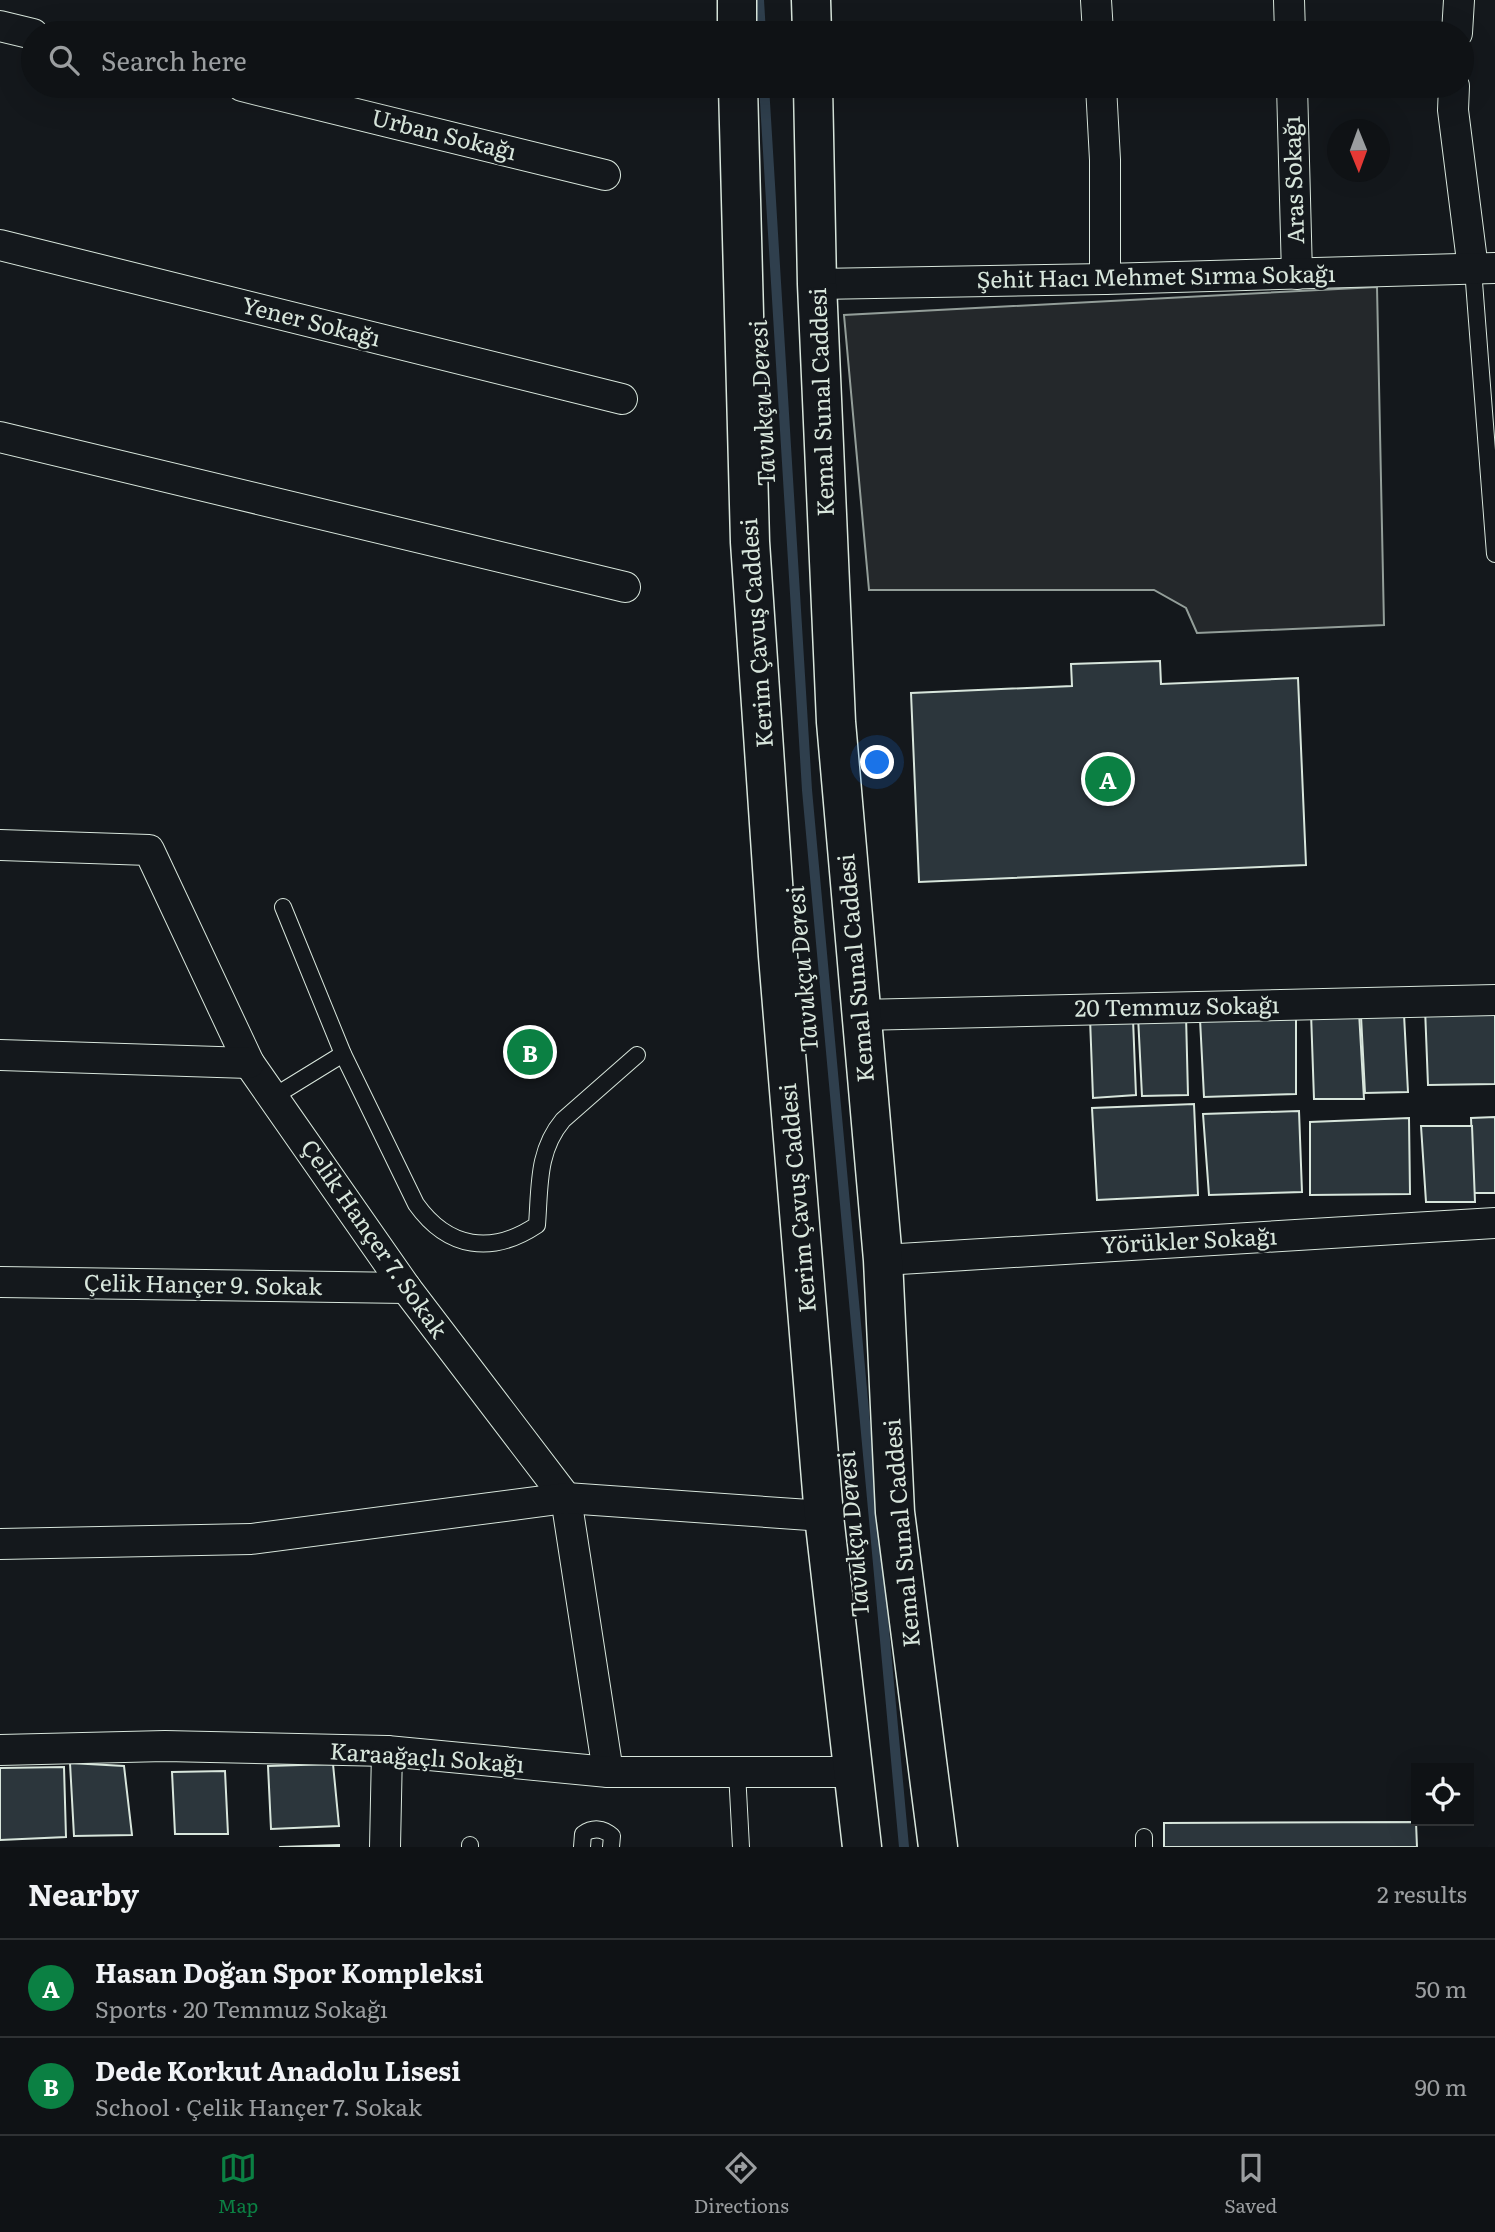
<!DOCTYPE html>
<meta charset="utf-8">
<style>
body{margin:0;font-family:Literata,serif;background:#181b1e;color:#f1f3f6}
.controls{position:absolute;right:21px;bottom:21px;display:grid;overflow:hidden;border-radius:0px;box-shadow:0 7px 28px #0002}
.controls button{width:63px;height:63px;display:grid;place-items:center;padding:0;border:0;border-bottom:2px solid #2f3234;background:#0f1215;color:#f1f3f6;font:35px sans-serif}
.compass{position:absolute;left:1327px;top:119px;width:63px;height:63px;border-radius:50%;background:#0f1215;box-shadow:0 7px 28px #0002;rotate:179deg}
.you{position:absolute;left:878px;top:763px;width:24px;height:24px;margin:-18px;border:5px solid #fff;border-radius:50%;background:#1a73e8;box-shadow:0 0 0 10px #1a73e833}
.badge{display:grid;place-items:center;width:46px;height:46px;border-radius:50%;background:#0b8043;color:#fff;font-size:23px;font-weight:700}
.pin{position:absolute;translate:-50% -50%;border:4px solid #fff;box-shadow:0 2px 7px #0006}
.list{margin:0;padding:0;list-style:none}
h2{display:flex;justify-content:space-between;align-items:center;height:91px;margin:0;padding:0 28px;font-size:30px}
h2 small{font-size:23px;font-weight:400;color:#9b9ea0}
.list li{display:grid;grid-template-columns:46px 1fr auto;gap:21px;align-items:center;box-sizing:border-box;height:98px;padding:0 28px;border-top:2px solid #2f3234}
.list b{display:block;font-size:26px;white-space:nowrap}
.list p{margin:0;font-size:23px;white-space:nowrap;color:#9b9ea0}
.list em{font-size:23px;font-style:normal;color:#9b9ea0}
.icon{flex:none;width:38px;height:38px;fill:none;stroke:currentColor;stroke-width:2;stroke-linecap:round;stroke-linejoin:round}
.map{position:relative;flex:none;width:1495px;height:1847px;overflow:hidden}
.search{position:absolute;background:#0f1215;box-shadow:0 7px 28px #0002;left:21px;right:21px;top:21px;height:77px;display:flex;align-items:center;gap:18px;box-sizing:border-box;padding:0 24px;border-radius:38px;color:#9b9ea0;font-size:26px}
.sheet{height:287px;background:#0f1215}
nav{display:flex;justify-content:space-around;align-items:center;box-sizing:border-box;height:98px;border-top:2px solid #2f3234;background:#0f1215;font-size:19px;color:#9b9ea0}
nav a{display:grid;justify-items:center;gap:4px}
nav .on{color:#0b8043}
.map>svg:first-child{display:block}
.parking{fill:#24282b;stroke:#939e99;stroke-width:2}
.lines{fill:none;stroke-linecap:round;stroke-linejoin:round}
.stream{stroke:#2f3f4d;stroke-width:10}
.building{fill:#2c363c;stroke:#d8e6dc;stroke-width:2}
.lane-casing{stroke:#d8e6dc;stroke-width:18}
.street-casing{stroke:#d8e6dc;stroke-width:32}
.primary-casing{stroke:#d8e6dc;stroke-width:41}
.lane{stroke:#14181c;stroke-width:16}
.street{stroke:#14181c;stroke-width:30}
.primary{stroke:#14181c;stroke-width:38}
.labels{text-anchor:middle;stroke-width:5;stroke-linejoin:round;paint-order:stroke}
.street-label{font-size:23px;fill:#d8e6dc;stroke:#14181c}
.water-label{font-size:24px;font-style:italic;fill:#d8e6dc;stroke:#14181c}
</style>
<div class="map">
<svg width="1495" height="1847" viewBox="0 0 1495 1847">
<rect width="100%" height="100%" fill="#14181c"/>
<path class="parking" d="M1377,287L1384,625L1197,633L1186,608L1154,590H869L844,315Z"/>
<g class="lines">
<g class="stream">
<path d="M759,0L761,33"/>
<path d="M764,86L807,790L904,1847"/>
</g>
</g>
<g class="building">
<path d="M1160,661L1161,684L1298,678L1306,865L919,882L911,693L1072,686L1071,664Z"/>
<path d="M1495,1007V1084L1428,1085L1425,1008Z"/>
<path d="M1359,1012L1364,1099H1314L1311,1013Z"/>
<path d="M1404,1014L1408,1092L1365,1093L1361,1016Z"/>
<path d="M1186,1015L1188,1095L1142,1096L1138,1016Z"/>
<path d="M1296,1017V1094L1204,1097L1200,1019Z"/>
<path d="M1090,1018L1133,1019L1136,1095L1093,1098Z"/>
<path d="M1194,1104L1198,1195L1097,1200L1092,1108Z"/>
<path d="M1299,1111L1302,1192L1209,1195L1203,1114Z"/>
<path d="M1495,1117V1193H1474L1471,1118Z"/>
<path d="M1409,1118L1410,1194L1310,1195V1122Z"/>
<path d="M1421,1126H1472L1475,1202H1426Z"/>
<path d="M70,1763L124,1766L132,1835L74,1836Z"/>
<path d="M333,1764L339,1826L271,1829L268,1766Z"/>
<path d="M64,1767L66,1837L0,1840V1768Z"/>
<path d="M225,1771L228,1834H175L172,1772Z"/>
<path d="M1416,1822L1417,1847H1164V1823Z"/>
<path d="M339,1845V1847H279Z"/>
</g>
<g class="lines">
<g class="lane-casing">
<g id="lane">
<path d="M1473,269L1495,554"/>
<path d="M283,907L343,1054L416,1204C448,1249 492,1255 537,1225C540,1186 537,1151 563,1120L637,1055"/>
<path d="M273,1097L343,1054"/>
<path d="M737,1772L741,1847"/>
<path d="M470,1847V1845"/>
<path d="M582,1847L583,1834C593,1827 603,1828 612,1836L611,1847"/>
<path d="M1144,1847V1837"/>
</g>
</g>
<g class="street-casing">
<g id="street">
<path d="M1096,0L1098,33"/>
<path d="M1289,0L1290,33"/>
<path d="M0,26L33,34"/>
<path d="M1457,33L1459,0"/>
<path d="M242,86L605,175"/>
<path d="M1101,86L1105,160V279"/>
<path d="M1292,86L1297,274"/>
<path d="M1454,86L1453,110L1473,269"/>
<path d="M0,245L622,399"/>
<path d="M817,284L1105,279L1495,268"/>
<path d="M0,437L625,587"/>
<path d="M0,845L149,850L249,1063L406,1288L566,1498L608,1772"/>
<path d="M860,1015L1495,1000"/>
<path d="M0,1055L249,1063"/>
<path d="M883,1260L1495,1223"/>
<path d="M0,1282L406,1288"/>
<path d="M0,1544L251,1539L566,1498L824,1516"/>
<path d="M0,1750L165,1746L387,1751L608,1772H854"/>
<path d="M385,1847L387,1751"/>
</g>
</g>
<g class="primary-casing">
<g id="primary">
<path d="M737,0V33"/>
<path d="M811,0L812,33"/>
<path d="M738,86L750,542L778,956L824,1516L862,1847"/>
<path d="M813,86L817,284L836,722L883,1260L895,1512L938,1847"/>
</g>
</g>
<use href="#lane" class="lane"/>
<use href="#street" class="street"/>
<use href="#primary" class="primary"/>
</g>
<g class="labels">
<g class="street-label">
<text transform="translate(444 135) rotate(14)" y="8">Urban Sokağı</text>
<text transform="translate(1294 180) rotate(-92)" y="8">Aras Sokağı</text>
<text transform="translate(1156 277) rotate(-1)" y="8">Şehit Hacı Mehmet Sırma Sokağı</text>
<text transform="translate(311 322) rotate(14)" y="8">Yener Sokağı</text>
<text transform="translate(822 402) rotate(-92)" y="8">Kemal Sunal Caddesi</text>
<text transform="translate(757 633) rotate(-94)" y="8">Kerim Çavuş Caddesi</text>
<text transform="translate(856 968) rotate(-95)" y="8">Kemal Sunal Caddesi</text>
<text transform="translate(1177 1007) rotate(-1)" y="8">20 Temmuz Sokağı</text>
<text transform="translate(798 1198) rotate(-95)" y="8">Kerim Çavuş Caddesi</text>
<text transform="translate(374 1239) rotate(55)" y="8">Çelik Hançer 7. Sokak</text>
<text transform="translate(1189 1241) rotate(-3)" y="8">Yörükler Sokağı</text>
<text transform="translate(203 1285) rotate(1)" y="8">Çelik Hançer 9. Sokak</text>
<text transform="translate(902 1533) rotate(-95)" y="8">Kemal Sunal Caddesi</text>
<text transform="translate(427 1758) rotate(4)" y="8">Karaağaçlı Sokağı</text>
</g>
<g class="water-label">
<text transform="translate(763 403) rotate(-93)" y="8">Tavukçu Deresi</text>
<text transform="translate(803 969) rotate(-95)" y="8">Tavukçu Deresi</text>
<text transform="translate(854 1534) rotate(-95)" y="8">Tavukçu Deresi</text>
</g>
</g>
</svg>
<div class="controls">
<button><svg class="icon" aria-label="locate" viewBox="0 0 24 24"><circle cx="12" cy="12" r="6"/><path d="M12 2v4M12 18v4M2 12h4M18 12h4"/></svg></button>
</div>
<svg class="compass" viewBox="-18 -18 36 36"><path d="M0-13l5 13h-10z" fill="#e53935"/><path d="M0 13l5-13h-10z" fill="#9b9ea0"/></svg>
<div class="you"></div>
<div class="pin badge" style="left:1108px;top:779px">A</div>
<div class="pin badge" style="left:530px;top:1052px">B</div>
<div class="search"><svg class="icon" aria-label="search" viewBox="0 0 24 24"><circle cx="10" cy="10" r="6"/><path d="M15 15l6 6"/></svg>Search here</div>
</div>
<section class="sheet">
<h2>Nearby<small>2 results</small></h2>
<ul class="list">
<li><span class="badge">A</span><div><b>Hasan Doğan Spor Kompleksi</b><p>Sports · 20 Temmuz Sokağı</p></div><em>50 m</em></li>
<li><span class="badge">B</span><div><b>Dede Korkut Anadolu Lisesi</b><p>School · Çelik Hançer 7. Sokak</p></div><em>90 m</em></li>
</ul>
</section>
<nav>
<a class="on"><svg class="icon" aria-label="map" viewBox="0 0 24 24"><path d="M3 6l6-2 6 2 6-2v14l-6 2-6-2-6 2zM9 4v14M15 6v14"/></svg>Map</a>
<a><svg class="icon" aria-label="directions" viewBox="0 0 24 24"><path d="M12 3l9 9-9 9-9-9zM9 14v-3h6M13 9l2 2-2 2"/></svg>Directions</a>
<a><svg class="icon" aria-label="saved" viewBox="0 0 24 24"><path d="M7 4h10v16l-5-4-5 4z"/></svg>Saved</a>
</nav>
